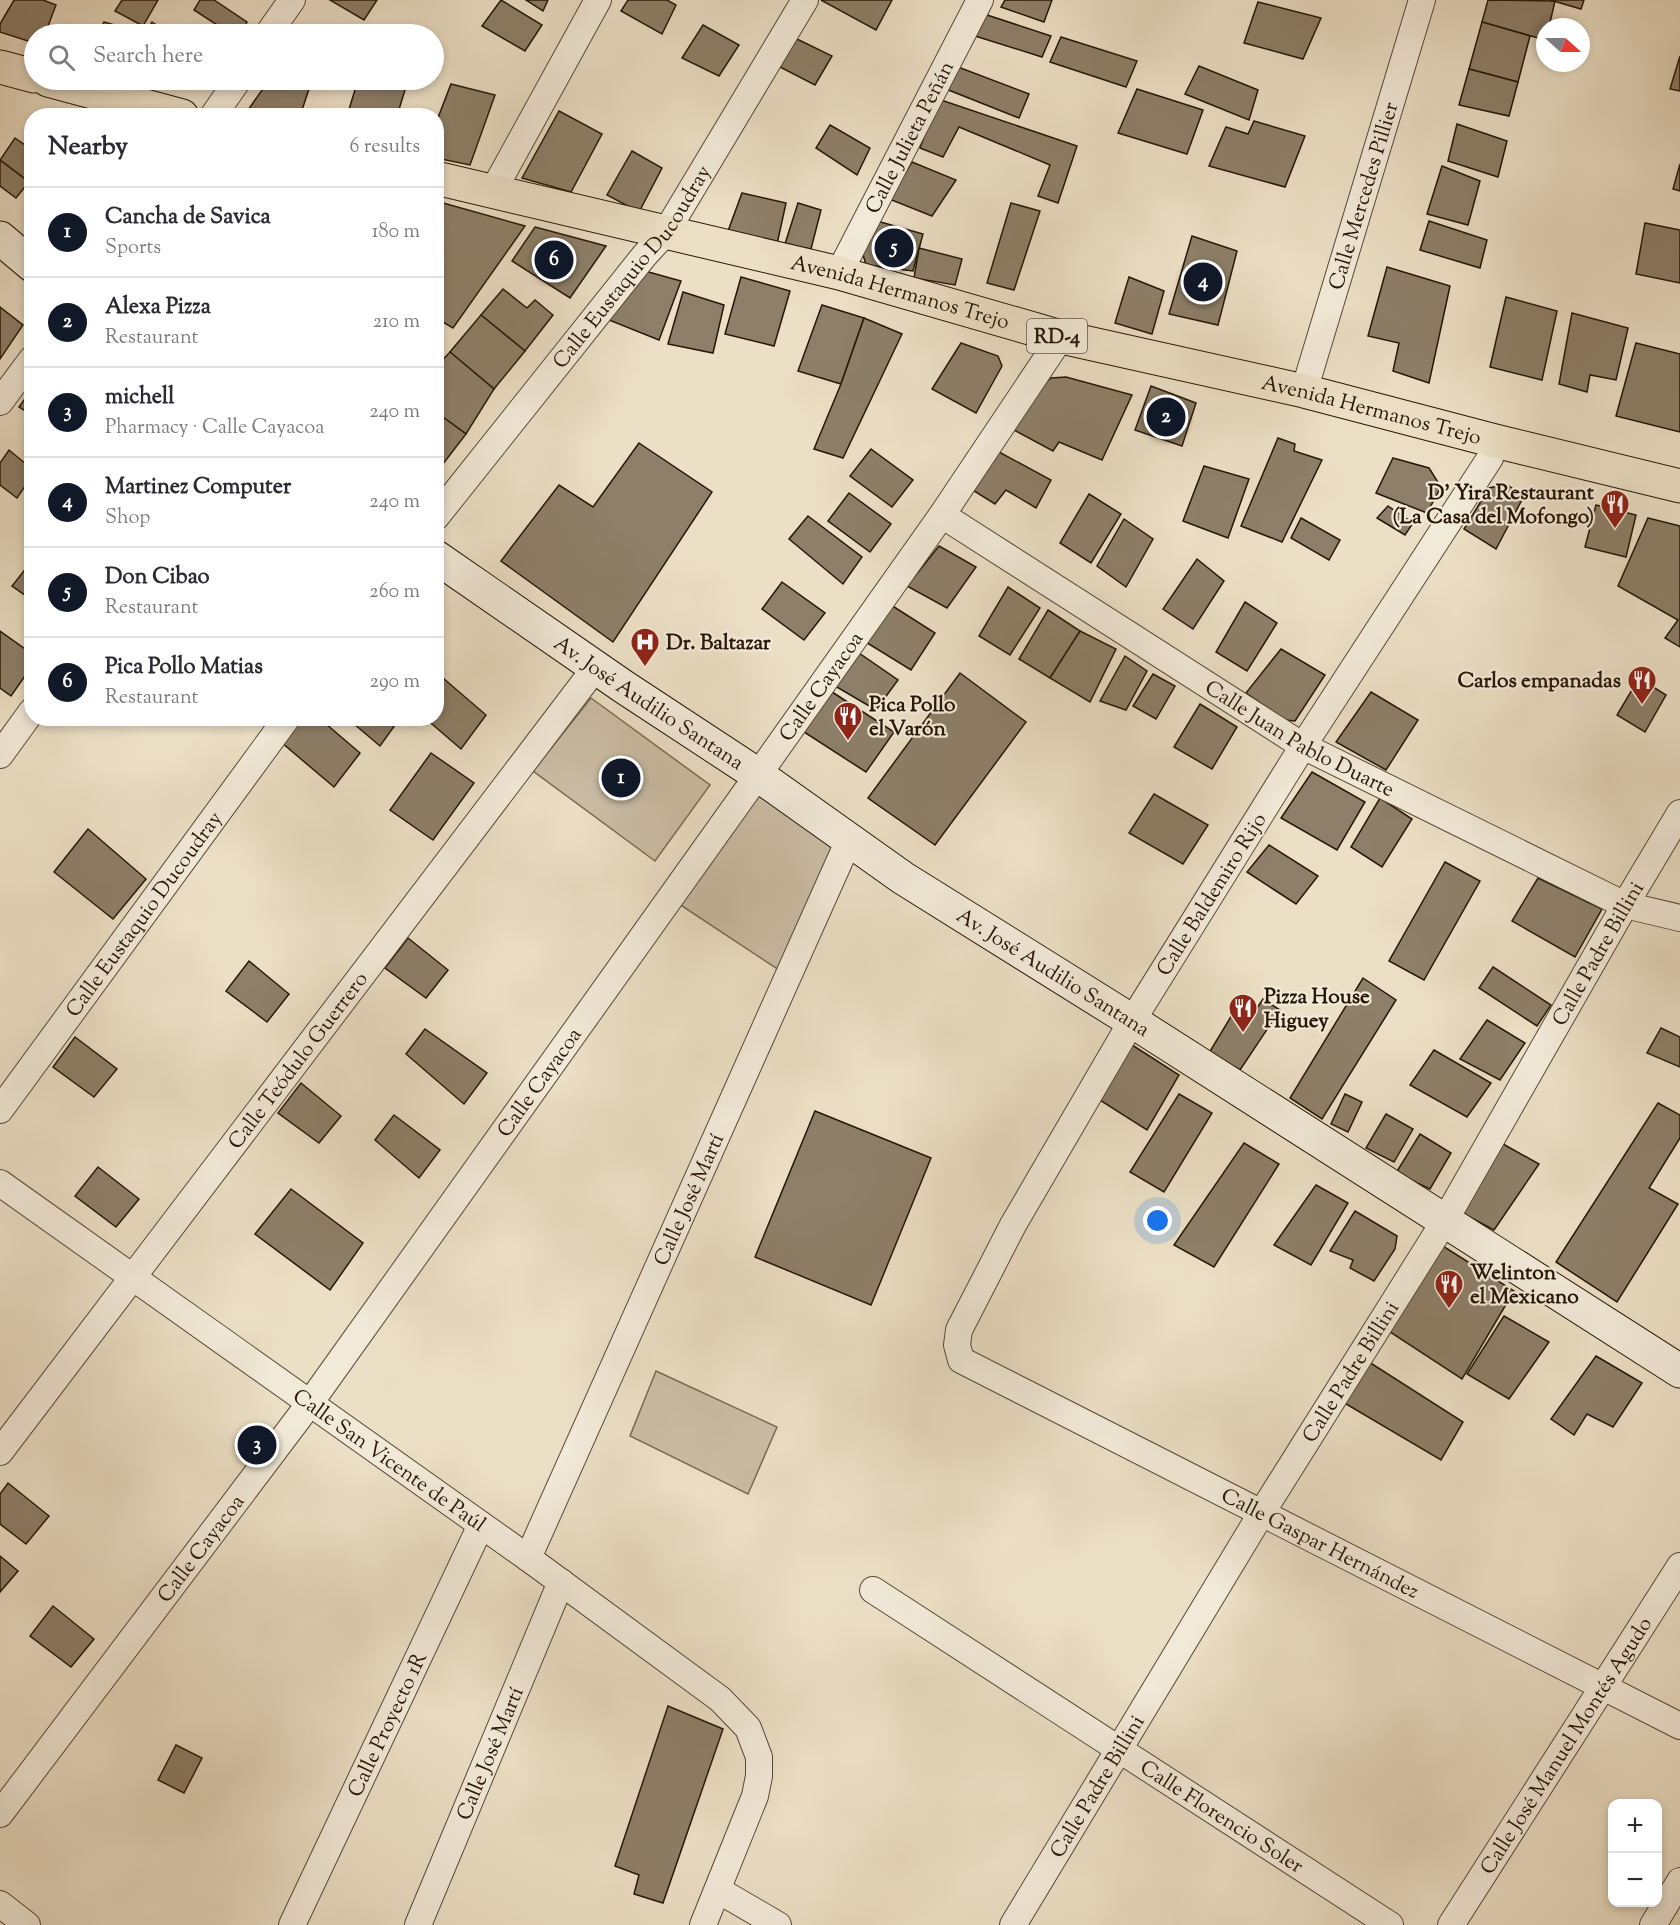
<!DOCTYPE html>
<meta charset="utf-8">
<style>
body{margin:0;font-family:"Sorts Mill Goudy",serif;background:#f7f7f7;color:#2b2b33}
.controls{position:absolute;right:18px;bottom:18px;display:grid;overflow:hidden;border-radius:12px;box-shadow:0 3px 9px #0003}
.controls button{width:54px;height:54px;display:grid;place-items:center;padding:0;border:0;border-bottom:2px solid #e1e1e2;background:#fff;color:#2b2b33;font:30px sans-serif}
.compass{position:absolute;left:1536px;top:18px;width:54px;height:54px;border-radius:50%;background:#fff;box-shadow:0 3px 9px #0003;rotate:111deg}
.you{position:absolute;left:1158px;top:1221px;width:21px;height:21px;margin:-15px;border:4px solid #fff;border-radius:50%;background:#1a73e8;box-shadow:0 0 0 9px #1a73e833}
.badge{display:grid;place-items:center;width:39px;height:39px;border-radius:50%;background:#111827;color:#fff;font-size:20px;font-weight:700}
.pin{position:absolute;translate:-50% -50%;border:3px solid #fff;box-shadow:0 2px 6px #0006}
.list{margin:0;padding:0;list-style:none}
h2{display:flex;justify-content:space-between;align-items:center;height:78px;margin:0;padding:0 24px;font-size:26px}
h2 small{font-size:20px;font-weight:400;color:#7c7c81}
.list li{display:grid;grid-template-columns:39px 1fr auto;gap:18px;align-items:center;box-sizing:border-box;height:90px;padding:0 24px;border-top:2px solid #e1e1e2}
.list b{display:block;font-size:22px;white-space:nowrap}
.list p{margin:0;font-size:20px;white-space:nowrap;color:#7c7c81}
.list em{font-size:20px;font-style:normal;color:#7c7c81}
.icon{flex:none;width:33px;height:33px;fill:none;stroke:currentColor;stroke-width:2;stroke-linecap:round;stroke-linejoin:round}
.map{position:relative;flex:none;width:1680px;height:1925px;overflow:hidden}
.search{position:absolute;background:#fff;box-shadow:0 3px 9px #0003;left:24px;top:24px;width:420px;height:66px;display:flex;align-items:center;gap:15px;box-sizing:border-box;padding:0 21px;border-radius:33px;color:#7c7c81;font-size:22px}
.panel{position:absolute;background:#fff;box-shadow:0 3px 9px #0003;left:24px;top:108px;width:420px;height:618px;border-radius:24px}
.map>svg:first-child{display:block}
.green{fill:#cabda5;stroke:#796a56;stroke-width:1.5}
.building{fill:#8d7f69;stroke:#281606;stroke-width:1.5}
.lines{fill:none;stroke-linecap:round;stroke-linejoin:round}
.minor-casing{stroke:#594836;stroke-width:28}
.secondary-casing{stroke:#281606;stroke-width:35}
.primary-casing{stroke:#281606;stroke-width:35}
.minor{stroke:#f2ead9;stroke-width:26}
.secondary{stroke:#f2ead9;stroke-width:33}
.primary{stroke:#ebdfc5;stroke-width:33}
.labels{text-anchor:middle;stroke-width:4.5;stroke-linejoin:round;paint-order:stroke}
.shield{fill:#f2ead9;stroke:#655645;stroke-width:1.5}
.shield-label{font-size:20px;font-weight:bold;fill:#281606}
.street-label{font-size:21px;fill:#281606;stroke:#f2ead9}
.poi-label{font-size:21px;font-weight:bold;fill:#281606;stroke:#f2ead9;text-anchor:start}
</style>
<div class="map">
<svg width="1680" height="1925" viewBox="0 0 1680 1925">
<rect width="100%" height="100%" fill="#ebdfc5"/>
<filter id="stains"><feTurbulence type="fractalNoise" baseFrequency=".00333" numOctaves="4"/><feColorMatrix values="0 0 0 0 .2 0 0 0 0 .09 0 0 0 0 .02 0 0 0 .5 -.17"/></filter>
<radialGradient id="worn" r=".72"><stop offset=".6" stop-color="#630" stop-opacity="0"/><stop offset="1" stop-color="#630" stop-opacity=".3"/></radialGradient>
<g class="green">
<path d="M591,698L710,785L655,861L533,771Z"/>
<path d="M758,775L849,840L788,976L670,898Z"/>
<path d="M656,1371L777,1427L748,1494L630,1436Z"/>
</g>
<g class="building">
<path d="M14,0H43L56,5L45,34H34V43L0,32V24Z"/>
<path d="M122,0H158L143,26L115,11Z"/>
<path d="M200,0H214L247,22L241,34H231L194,10Z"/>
<path d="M330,0H377L364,20Z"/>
<path d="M501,0L542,25L525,51L482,26Z"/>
<path d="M526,0H548L543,11Z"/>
<path d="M628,0H667L676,5L662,34L621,11Z"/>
<path d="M821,0H892L876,30Z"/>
<path d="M1005,0H1052L1044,22L1001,7Z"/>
<path d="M1488,0L1555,1L1549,27H1545V40L1482,22Z"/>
<path d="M1550,0H1584L1581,9Z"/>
<path d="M1258,2L1321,18L1303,59L1244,43Z"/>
<path d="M984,14L1051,36L1042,57L972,35Z"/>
<path d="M104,22L136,31L135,34H99Z"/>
<path d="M152,22L170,34H145Z"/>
<path d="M1482,22L1530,36L1518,82L1469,69Z"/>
<path d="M703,25L739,45L719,76L682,58Z"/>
<path d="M1061,37L1137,61L1126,87L1050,62Z"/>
<path d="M797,39L832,56L815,85L778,66Z"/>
<path d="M1680,56V91L1670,89Z"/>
<path d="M1199,66L1258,90L1249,120L1185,94Z"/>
<path d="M958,67L1029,94L1019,118L946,89Z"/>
<path d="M1469,69L1518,82L1509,116L1459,105Z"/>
<path d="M145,80H159L156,85Z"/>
<path d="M269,80H312L300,116H260L246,113Z"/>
<path d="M358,80H408L397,116H347Z"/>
<path d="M451,84L495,95L470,165L436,158V123Z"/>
<path d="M1137,89L1203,110L1187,154L1118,133Z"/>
<path d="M938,99L1077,146L1058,203L1038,196L1050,165L959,127L943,157L920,148Z"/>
<path d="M559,111L602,134L571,192L522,178Z"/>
<path d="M1254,121L1305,136L1285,187L1209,166L1226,127L1248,134Z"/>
<path d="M1457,124L1507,141L1498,177L1448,161Z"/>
<path d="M830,125L870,148L857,175L816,148Z"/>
<path d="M15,138L32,150V179L29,182L0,160Z"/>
<path d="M632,151L662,168L639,212L607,195Z"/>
<path d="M0,160L29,182L16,198L0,186Z"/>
<path d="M912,162L956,180L932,216L889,199Z"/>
<path d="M1680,164V191L1673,189Z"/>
<path d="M1442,166L1480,181L1468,225L1427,214Z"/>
<path d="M742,193L786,203L777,244L728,231Z"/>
<path d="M436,201L525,226L453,328L436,318Z"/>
<path d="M798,203L821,210L811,249L785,244Z"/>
<path d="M1011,203L1040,211L1014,290L987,283Z"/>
<path d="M877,221L923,234L913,271L866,265L862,251Z"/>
<path d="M1429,221L1487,240L1480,268L1420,250Z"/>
<path d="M1645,223L1680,230V283L1636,274Z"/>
<path d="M535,227L606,246L570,298L512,261Z"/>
<path d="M1192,236L1237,251L1218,325L1169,314Z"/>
<path d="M919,248L962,259L955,285L914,278Z"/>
<path d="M1387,267L1450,286L1429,383L1393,371L1399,343L1368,336Z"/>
<path d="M645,271L681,281L659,340L604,318Z"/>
<path d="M741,277L790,291L774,346L725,334Z"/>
<path d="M1129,277L1164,291L1152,334L1115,323Z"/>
<path d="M503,289L527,308L535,300L553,315L525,351L481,315Z"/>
<path d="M683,292L724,305L713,353L668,344Z"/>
<path d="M1506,297L1557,311L1542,380L1490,367Z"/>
<path d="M822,305L864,318L841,384L798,371Z"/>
<path d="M0,307L23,325L0,359Z"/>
<path d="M1572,313L1628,328L1616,380L1590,375L1587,392L1559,384Z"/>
<path d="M481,315L525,351L494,389L450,352Z"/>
<path d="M864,318L902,334L843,458L814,449L841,384Z"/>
<path d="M961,343L998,356L1002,366L976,413L932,389Z"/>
<path d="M1636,343L1680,354V432L1616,416Z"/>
<path d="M450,352L494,389L466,434L436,412V367Z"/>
<path d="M1066,377L1132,395L1102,460L1059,442L1053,451L1014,430L1043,385L1051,378Z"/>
<path d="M1151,386L1196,403L1182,446L1135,430Z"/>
<path d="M32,389V415L19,407Z"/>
<path d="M436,412L466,434L436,473Z"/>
<path d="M1278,438L1295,444L1294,451L1322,460L1282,542L1241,526Z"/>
<path d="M639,443L712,492L613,642L501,561L559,485L593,507Z"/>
<path d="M871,449L913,480L892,507L850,476Z"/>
<path d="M9,450L32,469V476L17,498L0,485V463Z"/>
<path d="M999,452L1051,480L1036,508L1006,490L995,504L971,489Z"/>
<path d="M1393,458L1429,468L1441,487L1427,513L1376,493Z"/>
<path d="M1204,466L1249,479L1228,538L1183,521Z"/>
<path d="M1506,484L1524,496L1496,549L1464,529L1489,488Z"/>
<path d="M849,493L891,524L870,552L828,521Z"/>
<path d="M1089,494L1121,514L1091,563L1060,543Z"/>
<path d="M1596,505L1636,515L1626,557L1585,547Z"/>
<path d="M1388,506L1413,523L1405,535L1377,518Z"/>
<path d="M808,516L862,557L843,584L789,539Z"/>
<path d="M1301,518L1340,540L1329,560L1291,538Z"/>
<path d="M1648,518L1680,526V647L1665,638L1678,620L1618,586Z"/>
<path d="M1124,519L1153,539L1126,587L1097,566Z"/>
<path d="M939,546L976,567L947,608L907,586Z"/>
<path d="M1197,559L1224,581L1193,629L1163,609Z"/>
<path d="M31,562H32V600L12,586Z"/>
<path d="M782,582L825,613L804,640L762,609Z"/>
<path d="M1008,587L1040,608L1010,655L979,636Z"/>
<path d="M1245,602L1277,623L1247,671L1216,652Z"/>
<path d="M891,605L935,633L911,670L864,641Z"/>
<path d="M1048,610L1080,631L1050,678L1019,659Z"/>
<path d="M0,631L32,654V666L11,696L0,688Z"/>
<path d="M1080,631L1116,649L1090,702L1050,678Z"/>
<path d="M1281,649L1325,675L1295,721L1285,720L1246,693Z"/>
<path d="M859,653L898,680L876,710L835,686Z"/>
<path d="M1125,656L1147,671L1126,710L1100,701Z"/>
<path d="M436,672L486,715L461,749L425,718H436Z"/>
<path d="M960,673L1026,722L935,845L868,798Z"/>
<path d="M1153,674L1175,686L1156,719L1133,706Z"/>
<path d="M1639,678L1666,695L1645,732L1617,715Z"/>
<path d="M829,690L894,732L866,772L801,730Z"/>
<path d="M1371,692L1418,720L1386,770L1336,742Z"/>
<path d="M1200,704L1237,727L1212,769L1174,747Z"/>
<path d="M302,718H319L360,753L334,787L282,743Z"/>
<path d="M347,718H400L380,746Z"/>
<path d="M431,753L474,783L433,840L390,810Z"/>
<path d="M1312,772L1365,802L1337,850L1281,818Z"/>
<path d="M1154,794L1208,825L1183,864L1129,833Z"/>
<path d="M1380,798L1412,819L1382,867L1351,847Z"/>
<path d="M88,829L146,879L113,919L54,872Z"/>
<path d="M1269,845L1318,876L1296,904L1247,872Z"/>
<path d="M1445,862L1480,881L1424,980L1389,961Z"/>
<path d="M1538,878L1602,909L1575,957L1512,921Z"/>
<path d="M408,938L448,970L426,998L385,968Z"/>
<path d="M249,961L289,994L267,1022L226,991Z"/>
<path d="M1493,967L1551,1005L1537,1026L1479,988Z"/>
<path d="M1363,978L1396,1000L1322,1119L1290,1098Z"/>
<path d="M1263,999L1280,1010L1240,1070L1209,1053L1235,1010L1249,1020Z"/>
<path d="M1487,1020L1525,1043L1500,1080L1460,1059Z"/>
<path d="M1661,1028L1680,1037V1067L1647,1053Z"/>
<path d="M425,1029L487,1073L464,1104L406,1054Z"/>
<path d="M75,1037L117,1069L94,1097L53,1067Z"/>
<path d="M1129,1043L1179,1075L1147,1130L1095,1097Z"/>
<path d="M1434,1050L1491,1083L1467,1117L1410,1085Z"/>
<path d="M301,1083L341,1116L319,1143L278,1113Z"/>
<path d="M1179,1094L1212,1113L1164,1192L1130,1172Z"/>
<path d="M1345,1094L1362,1102L1348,1132L1331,1124Z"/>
<path d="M1658,1103L1680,1115V1138L1649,1188L1678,1204L1617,1302L1556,1262Z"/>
<path d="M815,1111L931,1158L871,1305L755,1257Z"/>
<path d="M1386,1114L1413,1129L1394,1162L1366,1148Z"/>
<path d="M394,1115L440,1150L419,1178L375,1140Z"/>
<path d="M1420,1134L1451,1153L1430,1189L1396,1173Z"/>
<path d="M1244,1143L1279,1164L1214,1267L1174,1245Z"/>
<path d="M1503,1144L1539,1164L1494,1230L1460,1212Z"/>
<path d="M98,1167L139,1199L116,1227L75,1196Z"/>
<path d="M1316,1185L1348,1203L1311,1265L1274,1245Z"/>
<path d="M291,1189L363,1243L330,1290L255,1234Z"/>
<path d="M1355,1211L1397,1236L1395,1249L1374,1281L1350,1268L1353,1260L1330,1251Z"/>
<path d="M1438,1243L1514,1291L1462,1379L1384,1328Z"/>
<path d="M1504,1316L1549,1342L1509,1399L1467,1374Z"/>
<path d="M1596,1356L1642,1383L1613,1427L1587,1414L1574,1435L1551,1419Z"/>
<path d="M1369,1362L1463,1422L1441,1460L1341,1401Z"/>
<path d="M8,1483L49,1516L26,1544L0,1524V1494Z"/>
<path d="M0,1556L18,1571L0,1592Z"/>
<path d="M53,1606L94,1639L71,1667L30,1636Z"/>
<path d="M668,1706L723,1729L663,1903L634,1894L639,1875L615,1866Z"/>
<path d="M176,1745L202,1758L184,1793L158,1780Z"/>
</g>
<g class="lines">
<g class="minor-casing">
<g id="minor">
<path d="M268,34L292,0"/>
<path d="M213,116L238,80"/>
<path d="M493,191L598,0"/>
<path id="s1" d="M839,273L980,0"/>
<path id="s2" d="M1304,391L1422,0"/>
<path d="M0,402L32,359"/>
<path id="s3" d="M1495,441L1490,458L1303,746L1132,1021L1013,1225L959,1330L957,1345L961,1360L1680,1726"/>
<path id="s4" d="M942,515L1303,746L1625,905L1680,918"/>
<path id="s5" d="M436,517L644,256L666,232L805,0"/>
<path d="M0,755L32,711"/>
<path id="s6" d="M0,1110L287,718"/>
<path id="s7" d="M0,1183L528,1558L720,1699L748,1728L759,1757V1776L755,1796L703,1925"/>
<path id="s8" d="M0,1452L596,667"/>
<path id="s9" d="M528,1558L849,840"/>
<path id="s10" d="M873,1590L1390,1925"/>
<path id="s11" d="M0,1814L310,1403L758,775L942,515L1061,337"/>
<path d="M718,1890L778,1925"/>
<path d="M0,1904L27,1925"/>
<path id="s12" d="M292,1925L481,1525"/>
<path id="s13" d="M418,1925L561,1582"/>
<path id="s14" d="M1013,1925L1261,1514L1444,1222L1625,905L1680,813"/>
<path id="s15" d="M1451,1925L1680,1566"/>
<path d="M1653,1925L1680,1881"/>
</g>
</g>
<g class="secondary-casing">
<g id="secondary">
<path d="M0,238L32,265"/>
<path id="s16" d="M436,557L624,687L758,775L903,878L1132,1021L1680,1371"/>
</g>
</g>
<g class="primary-casing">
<g id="primary">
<path d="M0,67L34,76"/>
<path d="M48,80L182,116"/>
<path id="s17" d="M436,178L839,273L1061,337L1304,391L1495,441L1680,486"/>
</g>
</g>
<use href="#minor" class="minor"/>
<use href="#secondary" class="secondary"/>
<use href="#primary" class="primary"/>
</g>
<defs>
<g id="restaurant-pin" transform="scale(1.5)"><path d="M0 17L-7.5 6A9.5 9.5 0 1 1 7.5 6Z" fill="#8f2418" stroke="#f2ead9"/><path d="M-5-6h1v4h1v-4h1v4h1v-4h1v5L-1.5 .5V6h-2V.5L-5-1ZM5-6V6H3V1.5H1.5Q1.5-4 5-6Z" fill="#fff"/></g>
<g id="hospital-pin" transform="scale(1.5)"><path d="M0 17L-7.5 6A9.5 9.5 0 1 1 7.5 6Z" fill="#8f2418" stroke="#f2ead9"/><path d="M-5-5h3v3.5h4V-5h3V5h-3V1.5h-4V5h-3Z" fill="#fff"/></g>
</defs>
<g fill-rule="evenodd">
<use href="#restaurant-pin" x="1615" y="504"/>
<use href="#hospital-pin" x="645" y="642"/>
<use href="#restaurant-pin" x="1642" y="680"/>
<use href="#restaurant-pin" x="848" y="716"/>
<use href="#restaurant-pin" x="1243" y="1008"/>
<use href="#restaurant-pin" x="1449" y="1284"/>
</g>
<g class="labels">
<rect class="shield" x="1027" y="319" width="60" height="34" rx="4.5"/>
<g class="shield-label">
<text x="1057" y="343">RD-4</text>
</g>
<g class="street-label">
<text dy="7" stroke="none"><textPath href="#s1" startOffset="153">Calle Julieta Peñán</textPath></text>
<text dy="7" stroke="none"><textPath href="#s2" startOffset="204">Calle Mercedes Pillier</textPath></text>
<text dy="7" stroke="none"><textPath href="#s5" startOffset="318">Calle Eustaquio Ducoudray</textPath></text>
<text dy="7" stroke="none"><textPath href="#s17" startOffset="478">Avenida Hermanos Trejo</textPath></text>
<text dy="7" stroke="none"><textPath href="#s17" startOffset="964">Avenida Hermanos Trejo</textPath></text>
<text dy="7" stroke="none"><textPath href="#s11" startOffset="1395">Calle Cayacoa</textPath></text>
<text dy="7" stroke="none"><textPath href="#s16" startOffset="258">Av. José Audilio Santana</textPath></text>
<text dy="7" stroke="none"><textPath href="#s4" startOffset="422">Calle Juan Pablo Duarte</textPath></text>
<text transform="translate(1211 894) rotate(-58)" y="7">Calle Baldemiro Rijo</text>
<text dy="7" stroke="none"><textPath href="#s6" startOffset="243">Calle Eustaquio Ducoudray</textPath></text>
<text dy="7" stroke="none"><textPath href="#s14" startOffset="1134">Calle Padre Billini</textPath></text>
<text dy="7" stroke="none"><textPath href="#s16" startOffset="744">Av. José Audilio Santana</textPath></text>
<text dy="7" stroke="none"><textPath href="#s8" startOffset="492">Calle Teódulo Guerrero</textPath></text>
<text dy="7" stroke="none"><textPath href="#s11" startOffset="909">Calle Cayacoa</textPath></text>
<text dy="7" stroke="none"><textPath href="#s9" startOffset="393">Calle José Martí</textPath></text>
<text dy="7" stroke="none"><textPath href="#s14" startOffset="648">Calle Padre Billini</textPath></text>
<text dy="7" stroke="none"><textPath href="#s7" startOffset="478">Calle San Vicente de Paúl</textPath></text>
<text dy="7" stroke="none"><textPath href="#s3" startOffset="1473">Calle Gaspar Hernández</textPath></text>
<text dy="7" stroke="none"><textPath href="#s11" startOffset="333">Calle Cayacoa</textPath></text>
<text dy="7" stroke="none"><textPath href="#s12" startOffset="222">Calle Proyecto 1R</textPath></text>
<text dy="7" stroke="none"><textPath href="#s15" startOffset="213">Calle José Manuel Montés Agudo</textPath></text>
<text dy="7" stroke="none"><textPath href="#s13" startOffset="186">Calle José Martí</textPath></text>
<text dy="7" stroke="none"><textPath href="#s14" startOffset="162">Calle Padre Billini</textPath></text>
<text dy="7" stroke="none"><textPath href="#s10" startOffset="416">Calle Florencio Soler</textPath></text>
</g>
<g class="poi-label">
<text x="1594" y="499" text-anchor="end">D' Yira Restaurant<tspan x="1594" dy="24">(La Casa del Mofongo)</tspan></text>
<text x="666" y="649">Dr. Baltazar</text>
<text x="1621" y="687" text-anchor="end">Carlos empanadas</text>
<text x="869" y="711">Pica Pollo<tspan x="869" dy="24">el Varón</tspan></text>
<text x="1264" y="1003">Pizza House<tspan x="1264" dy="24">Higuey</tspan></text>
<text x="1470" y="1279">Welinton<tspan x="1470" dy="24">el Mexicano</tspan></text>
</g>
</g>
<rect width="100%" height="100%" filter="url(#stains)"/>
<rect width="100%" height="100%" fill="url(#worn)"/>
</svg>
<div class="controls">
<button>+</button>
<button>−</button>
</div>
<svg class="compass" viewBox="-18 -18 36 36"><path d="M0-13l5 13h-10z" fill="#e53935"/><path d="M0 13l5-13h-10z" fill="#7c7c81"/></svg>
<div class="you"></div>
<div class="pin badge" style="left:621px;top:778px">1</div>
<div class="pin badge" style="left:1166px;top:417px">2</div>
<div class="pin badge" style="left:257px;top:1445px">3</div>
<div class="pin badge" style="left:1203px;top:282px">4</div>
<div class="pin badge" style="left:894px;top:248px">5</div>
<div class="pin badge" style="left:554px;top:260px">6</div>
<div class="search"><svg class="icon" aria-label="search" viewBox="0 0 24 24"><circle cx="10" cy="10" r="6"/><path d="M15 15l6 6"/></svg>Search here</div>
<section class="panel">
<h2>Nearby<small>6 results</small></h2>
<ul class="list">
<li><span class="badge">1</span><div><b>Cancha de Savica</b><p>Sports</p></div><em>180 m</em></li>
<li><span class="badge">2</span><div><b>Alexa Pizza</b><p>Restaurant</p></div><em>210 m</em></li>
<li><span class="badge">3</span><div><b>michell</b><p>Pharmacy · Calle Cayacoa</p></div><em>240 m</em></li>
<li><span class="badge">4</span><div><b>Martinez Computer</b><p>Shop</p></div><em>240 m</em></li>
<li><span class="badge">5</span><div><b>Don Cibao</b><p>Restaurant</p></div><em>260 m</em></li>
<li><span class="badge">6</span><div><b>Pica Pollo Matias</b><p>Restaurant</p></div><em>290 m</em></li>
</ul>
</section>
</div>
